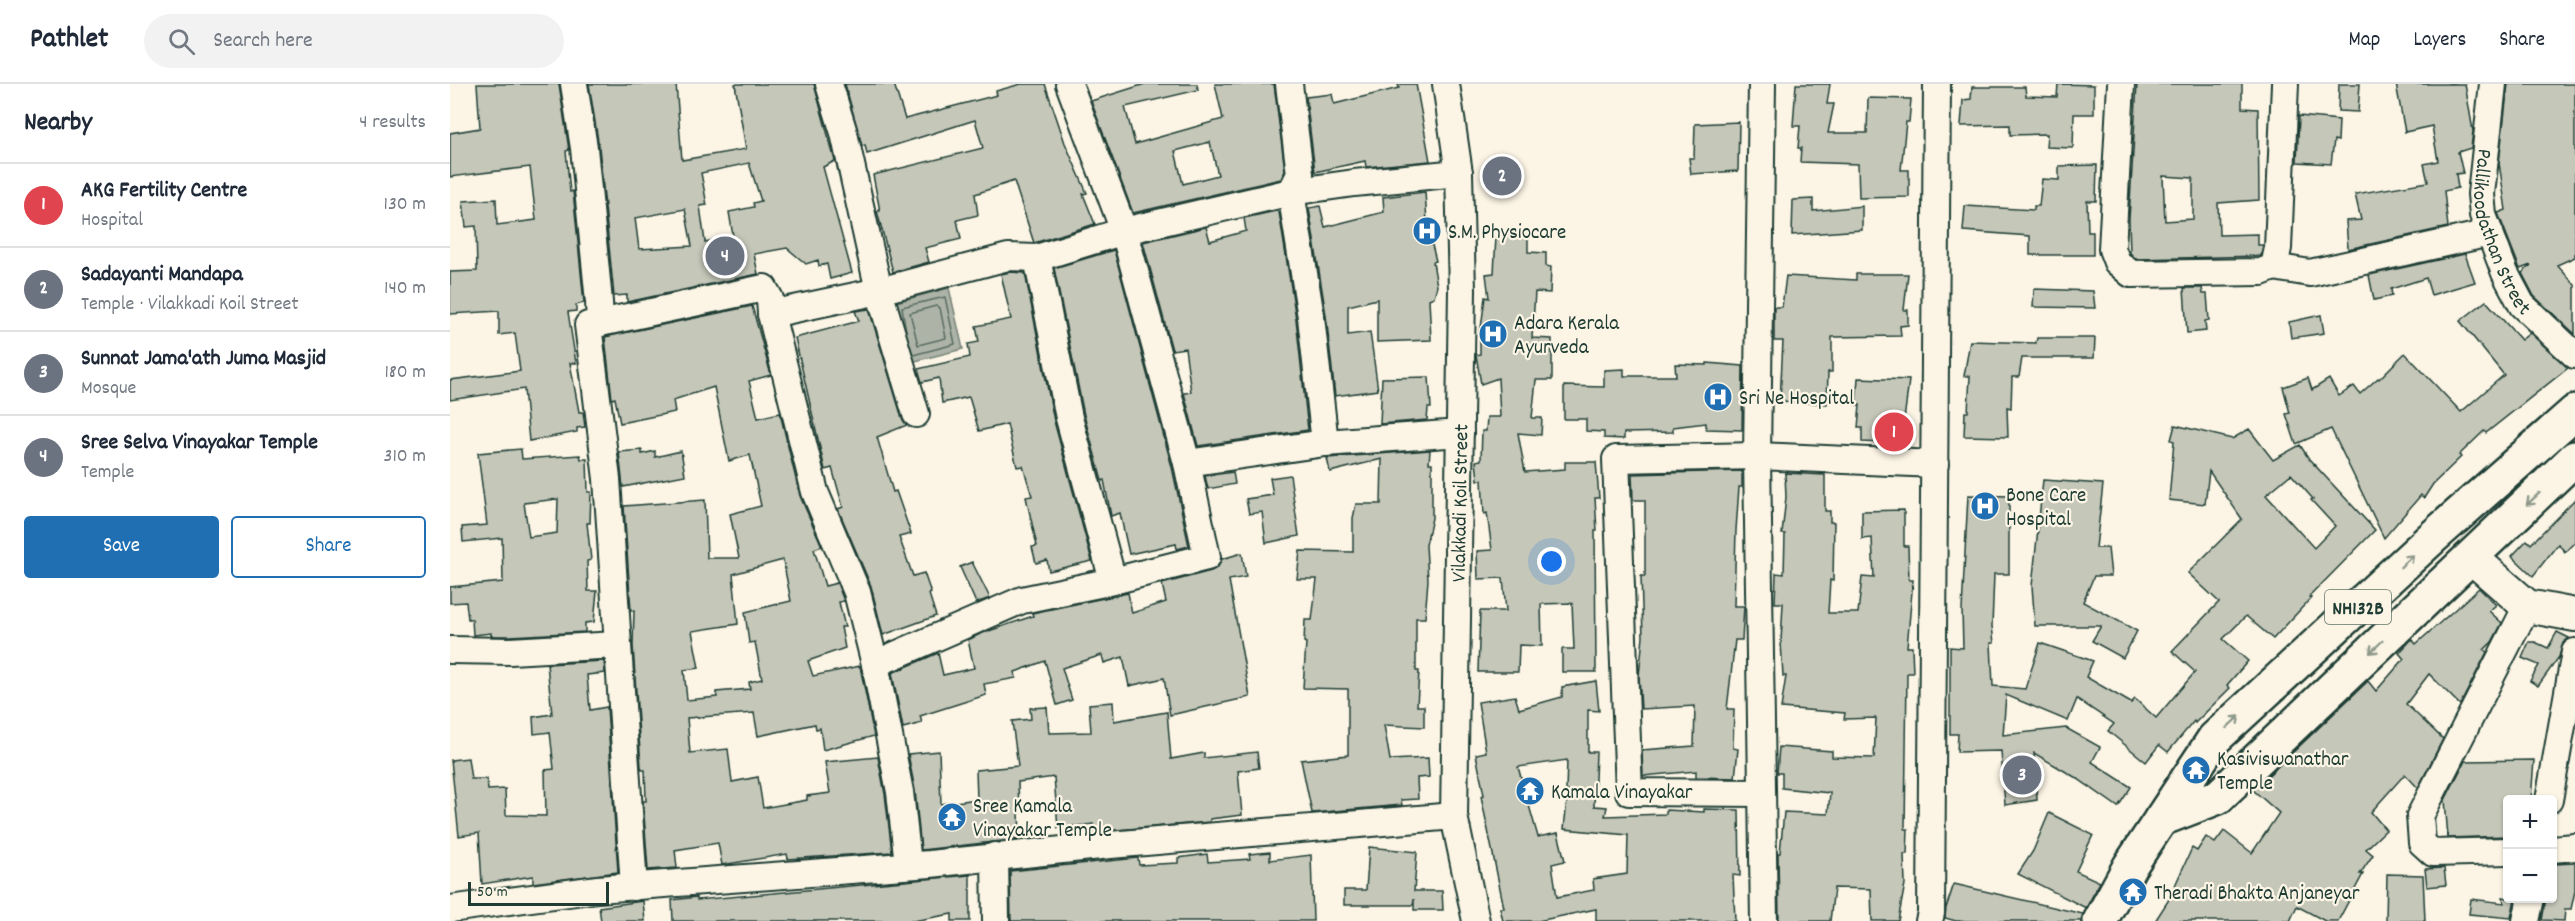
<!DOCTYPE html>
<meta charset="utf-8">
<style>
body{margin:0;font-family:Dekko,sans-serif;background:#f2f2f3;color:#1f2937}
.controls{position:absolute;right:18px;bottom:18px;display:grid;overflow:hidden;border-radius:6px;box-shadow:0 2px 4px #0004}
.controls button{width:54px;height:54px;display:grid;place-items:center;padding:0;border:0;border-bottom:2px solid #e0e1e3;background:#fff;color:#1f2937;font:30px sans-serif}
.scale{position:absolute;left:18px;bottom:15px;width:141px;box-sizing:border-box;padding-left:6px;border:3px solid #1f3d34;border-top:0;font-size:16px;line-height:21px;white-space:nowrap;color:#1f3d34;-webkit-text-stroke:4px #fcf5e5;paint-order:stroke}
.you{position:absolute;left:1102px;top:478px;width:21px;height:21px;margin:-15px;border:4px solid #fff;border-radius:50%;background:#1a73e8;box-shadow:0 0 0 9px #1a73e833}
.badge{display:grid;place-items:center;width:39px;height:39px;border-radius:50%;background:#1f6fb2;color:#fff;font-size:20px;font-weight:700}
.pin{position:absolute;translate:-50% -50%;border:3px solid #fff;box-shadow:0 2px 6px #0006}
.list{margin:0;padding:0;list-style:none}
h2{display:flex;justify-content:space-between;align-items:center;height:78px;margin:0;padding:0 24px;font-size:26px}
h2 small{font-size:20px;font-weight:400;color:#747a83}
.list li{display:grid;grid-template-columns:39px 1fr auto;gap:18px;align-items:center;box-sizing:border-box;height:84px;padding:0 24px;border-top:2px solid #e0e1e3}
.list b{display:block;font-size:22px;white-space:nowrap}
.list p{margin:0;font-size:20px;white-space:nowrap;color:#747a83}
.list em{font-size:20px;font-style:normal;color:#747a83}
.actions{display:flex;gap:12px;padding:18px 24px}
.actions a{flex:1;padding:14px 0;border:2px solid #1f6fb2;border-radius:6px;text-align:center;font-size:21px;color:#1f6fb2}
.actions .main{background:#1f6fb2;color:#fff}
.icon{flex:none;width:33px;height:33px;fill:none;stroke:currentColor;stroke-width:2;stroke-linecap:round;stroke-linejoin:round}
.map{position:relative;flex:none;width:2125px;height:837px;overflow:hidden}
header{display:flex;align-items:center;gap:36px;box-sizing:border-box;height:84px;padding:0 30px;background:#fff;border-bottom:2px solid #e0e1e3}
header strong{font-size:28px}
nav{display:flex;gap:33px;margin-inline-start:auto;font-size:21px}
.search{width:420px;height:54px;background:#f2f2f3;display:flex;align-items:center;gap:15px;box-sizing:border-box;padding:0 21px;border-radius:33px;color:#747a83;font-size:22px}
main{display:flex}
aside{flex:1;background:#fff}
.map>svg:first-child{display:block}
.water{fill:#aeb3a7;stroke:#758479;stroke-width:1.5}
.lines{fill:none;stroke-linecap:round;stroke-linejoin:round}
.shore{stroke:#586c62;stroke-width:1.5}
.building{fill:#c5c7b9;stroke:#1f3d34;stroke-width:1.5;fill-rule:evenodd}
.minor-casing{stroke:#1f3d34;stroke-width:30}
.major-casing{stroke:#1f3d34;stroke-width:36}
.highway-casing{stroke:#1f3d34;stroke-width:38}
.minor{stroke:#fcf5e5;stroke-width:26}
.major{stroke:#fcf5e5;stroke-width:32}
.highway{stroke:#fcf5e5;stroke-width:33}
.oneway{stroke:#8e998c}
.labels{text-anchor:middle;stroke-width:4.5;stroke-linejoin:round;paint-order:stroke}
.shield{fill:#fcf5e5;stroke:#617469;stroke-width:1.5}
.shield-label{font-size:20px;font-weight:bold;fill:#1f3d34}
.street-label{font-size:21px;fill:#1f3d34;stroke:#fcf5e5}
.poi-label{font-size:21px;fill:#1f3d34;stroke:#fcf5e5;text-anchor:start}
</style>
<header>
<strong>Pathlet</strong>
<div class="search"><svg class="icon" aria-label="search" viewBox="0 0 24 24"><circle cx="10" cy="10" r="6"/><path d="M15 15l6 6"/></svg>Search here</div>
<nav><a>Map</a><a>Layers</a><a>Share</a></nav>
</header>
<main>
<aside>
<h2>Nearby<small>4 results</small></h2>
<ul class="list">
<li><span class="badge" style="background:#e0444e">1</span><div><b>AKG Fertility Centre</b><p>Hospital</p></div><em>130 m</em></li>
<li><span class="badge" style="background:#6b7280">2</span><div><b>Sadayanti Mandapa</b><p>Temple · Vilakkadi Koil Street</p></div><em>140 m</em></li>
<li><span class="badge" style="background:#6b7280">3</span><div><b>Sunnat Jama'ath Juma Masjid</b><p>Mosque</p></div><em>180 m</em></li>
<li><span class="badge" style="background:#6b7280">4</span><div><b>Sree Selva Vinayakar Temple</b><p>Temple</p></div><em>310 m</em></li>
</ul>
<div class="actions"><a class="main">Save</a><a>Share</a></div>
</aside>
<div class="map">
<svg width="2125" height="837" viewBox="0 0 2125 837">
<rect width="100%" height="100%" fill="#fcf5e5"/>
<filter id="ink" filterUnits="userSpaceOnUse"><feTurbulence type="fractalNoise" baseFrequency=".0167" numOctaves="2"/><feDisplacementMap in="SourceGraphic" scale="12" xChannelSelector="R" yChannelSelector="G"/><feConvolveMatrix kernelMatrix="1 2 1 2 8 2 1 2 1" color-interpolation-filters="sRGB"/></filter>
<g filter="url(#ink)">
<path class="water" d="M499,204L513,265L457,279L443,219Z"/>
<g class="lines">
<g class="shore">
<path d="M486,222L490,224L496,254L468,261L460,229Z"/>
<path d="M456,247L452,223L495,213L505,260L463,271"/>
</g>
</g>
<g class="building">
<path d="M27,0H109L119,66L116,67L120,108L123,107L134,219L126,221V227L118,228L126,279H120L129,328H133L135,343L127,344V348L79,357L74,305L0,316V296L70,287L65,249L49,251V227L0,230V188L27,187L26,142L16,143L13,117L46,115L47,141L86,136L80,83L0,93V49L30,44Z"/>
<path d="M139,0H226L232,76L296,65L285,0H364L385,77L373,83L402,189L380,195L377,180L369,182L368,176L356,180L337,164L304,170L308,190L177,218V211L164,212L149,63ZM299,79L311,117L303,119L304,123L279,128L283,152L255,158L250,122L257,121L251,89ZM235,125L242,162L189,165L185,134Z"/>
<path d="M395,0H444L455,35L547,11L546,7L571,0H595L615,59L637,109L633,110L645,140L584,159L564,97L525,110L528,131L507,136L511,155L475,164L479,178L443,188L427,127H430L423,91L533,64L525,36L417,70L415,61L412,62Z"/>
<path d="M695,0H747L748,6L675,23L685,60L773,35L765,0H824L835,87L831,95L683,129L641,17ZM760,58L768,91L733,100L725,67Z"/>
<path d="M948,0H966L980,77L916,83L915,77L865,88L856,13L882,10L884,20L949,4Z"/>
<path d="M1346,0H1380L1377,20H1384L1378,49H1417L1418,14L1461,15L1459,38H1456L1451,86H1459V113L1409,114L1408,80L1350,78L1351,64H1348L1350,42H1343Z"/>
<path d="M1608,0L1644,1V30H1624L1623,64L1596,63L1597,50L1560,51V41L1511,42L1513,16L1521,15L1522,3H1575L1576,12L1607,13Z"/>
<path d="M1687,0H1792V24L1808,25L1809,116L1768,119L1769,151L1808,150V161H1813L1811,172L1686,175L1680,169L1679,135ZM1713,92L1743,94V135L1715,137Z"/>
<path d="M1889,0H1910L1908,28L1888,27Z"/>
<path d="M1946,0H2015L2023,47L2021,64L2008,68L2013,89L2006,90L2008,104L1994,107L1998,143L1898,165L1896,137L1911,136L1905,110L1978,98L1974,80L1988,77L1982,42L1955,48Z"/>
<path d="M2058,0H2125V173L2107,181L2125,201V250L2084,212L2072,189L2081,181L2070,185L2048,129L2056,126L2049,79Z"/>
<path d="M1849,32L1889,36L1888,57L1884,56L1881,80L1847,78Z"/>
<path d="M1289,38L1288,87L1241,90L1239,74H1244L1245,40Z"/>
<path d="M1647,81L1646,117H1637L1638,148H1643V171H1580V152L1513,147L1515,122L1584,126V122H1589L1592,95L1609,96V82Z"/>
<path d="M975,108L977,138L985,136L988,151L980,153L986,177L983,178L987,202L984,213L979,215L981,256L927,258V215L898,222V251L920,248L928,306L885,312L876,231L859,124L870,122L875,143L934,128L933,113Z"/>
<path d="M1363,115V127L1412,122V146L1342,151L1343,116Z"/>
<path d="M826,127L829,128L846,235L858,346L748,362L734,309L741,308L735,264L722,266L693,158L756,143L760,157L796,147L794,134Z"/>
<path d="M1078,151V168L1096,169V182L1101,183L1100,209L1085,208L1082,254L1102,255V296H1086L1082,334H1092L1091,351L1068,349L1075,388L1115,385V378H1146L1149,414H1145L1147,447H1145L1146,588H1112V565H1124L1122,519L1091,520L1092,562L1069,561L1068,588H1028L1030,527H1056L1053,494L1028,495L1027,467L1042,466L1037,429L1034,430L1032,396H1028L1026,377L1031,376L1032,347H1036L1037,333H1050L1048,294L1031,300L1026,271L1030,270V244H1031L1035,213L1039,214L1036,190L1044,189L1046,152Z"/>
<path d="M664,166L722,383L739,462L727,465L726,460L679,470L670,429L661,432L654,396L652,397L634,331L604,184Z"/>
<path d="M2015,170L2025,198L1981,211L1976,194L1941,205L1942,212L1924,216L1919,191Z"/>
<path d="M560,188L575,189L604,337L642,477L599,487L597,476L586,479L582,463L587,462L576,413L582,412L573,382L567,383L557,340L529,347L519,313L492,319L489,294L472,298L468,285L520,273L518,260L529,258L526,242L561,235L551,190Z"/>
<path d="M1406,190H1458L1454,226H1458V241L1450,242L1451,252L1382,253V288H1378L1377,320L1330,317L1333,257H1324V223H1332L1336,192L1406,196Z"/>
<path d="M1734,204H1752L1753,210H1757L1759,236L1755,237L1756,247L1737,249Z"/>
<path d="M1584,205L1643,207L1645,224L1583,223Z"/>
<path d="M2036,217L2071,256L2080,249L2118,284L2036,349L2034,347L2009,371L2011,373L1983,400L1974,414L1971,411L1934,454L1881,345L1846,360L1836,330L1840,329L1833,303L1858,294L1862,306L1879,295L1889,312L1904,302L1910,310L1928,294L1929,295L1955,269L2011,328L2054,291L2010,237Z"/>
<path d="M302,222L321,291L299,297L308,334L330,329L350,412L372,462L364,465L375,502L387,499L394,517L389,518L395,543H391L395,564L358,577L363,592L410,582L424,652L373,666L370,644L366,645L365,640L308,652L304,629L237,634L240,669L278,665L282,698L308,693L313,724L357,716V712L380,709L375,678L428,673L435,710L442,768L338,775L337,770L272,781L268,759L225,766L227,784L198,786L193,717H196L195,686H192L191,683L183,562L184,527H181L174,422L255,416L257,474H289L280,430L311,422L300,371L279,377L264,303L223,316L225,328L170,339L165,314L162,315L155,253ZM333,476L341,517L295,528L299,559L305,558L312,595L299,598L300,605L266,608L267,613L237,616L234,586L249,584L242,547L288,540L283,490Z"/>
<path d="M419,225L452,334L457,341L427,353L443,408L446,407L461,450L449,453L463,492L474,489L481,509L479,510L486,532L433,551L421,502L388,425L393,423L382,384L375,386L345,254L409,237L405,227Z"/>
<path d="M1871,231L1874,249L1841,254L1839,238Z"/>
<path d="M1587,254H1645L1644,274H1572L1569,293H1562L1561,324L1557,323L1558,353L1514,352L1515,328H1518L1520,292H1514L1520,257L1586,259Z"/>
<path d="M1257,279L1293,282L1292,346L1256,345V339L1223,343V348L1174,349V355L1154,354V348L1136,347V335H1114V302L1154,303V286L1174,285V292H1226L1225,280L1257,281Z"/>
<path d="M979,293L981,324H978L977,336L930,340L932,294Z"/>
<path d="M1408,294L1459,296L1454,336H1458L1456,360L1412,358V344H1408L1410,321H1406Z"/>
<path d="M1725,341L1782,355L1799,345L1823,376L1850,361L1859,375L1925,446L1859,513L1861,514L1823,555L1796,532L1773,555L1798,577L1777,601L1780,604L1745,639L1744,637L1718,668L1709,661L1696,678L1658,647L1664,640L1627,615L1618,637L1556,611L1553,651L1616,644L1650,663L1642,678L1681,703L1668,723L1628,695L1584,669L1587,716L1555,721L1551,667L1507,668L1508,650H1500V563L1513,564L1512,526L1518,411L1559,412V490H1544L1542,542L1544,559H1541L1543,602L1575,605L1590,559L1643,577L1636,593L1681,619L1685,615L1706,634L1745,588L1722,567L1769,518L1738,489L1792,435L1759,387L1755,420L1719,416L1724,357L1721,356ZM1841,390L1863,415L1861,416L1885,442L1864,464L1816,411Z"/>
<path d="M71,365L72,375L130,371L131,375H137L138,408H141L140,439H137L141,476L137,477L138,507H147L144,538L135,539V548L60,552H41V549L23,551L22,535H18L16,518L0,519V503L53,498L52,454L13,458L12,443L37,441L28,369ZM108,415L107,449L79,453L74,419Z"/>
<path d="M192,366V370L205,367V373L231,367L235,391L173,403L169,368Z"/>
<path d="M980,366L979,379H982V434L976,461L978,496L975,534H966V587H969L967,622H974V643L934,641L940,676L978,674L979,693L967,694L968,715L951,716L952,721L862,729L851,676L898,671V605L853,604L856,559L854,558L855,536H862L867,495H847L850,467L903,468V434L906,420H931L932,375L880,388L877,374Z"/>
<path d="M1292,387V403H1289L1286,446L1284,522H1294L1292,556H1285L1277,625H1284L1283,664L1288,665L1285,694L1246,693V687L1193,692L1192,666L1244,662L1245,622L1191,625L1189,592L1193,553L1191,492H1195V416H1183L1182,390Z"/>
<path d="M783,388L785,400L758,405L755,392Z"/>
<path d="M1335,389L1375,391V427H1380V438H1384L1383,497L1380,496L1378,529H1408L1412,493L1424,494L1422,454L1412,455V427L1454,426V462H1458L1459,496H1463L1457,563H1462L1463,589H1457L1455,745H1458L1457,770H1454L1455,800L1448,837H1422L1421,805L1384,804L1380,837H1329L1328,769H1330L1334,728L1378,730L1380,709L1332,704V689H1327L1329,663L1382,667V673L1424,674L1426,634L1394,635L1395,629L1331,624L1336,592H1333L1331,558L1333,519H1325L1326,489L1334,490L1335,450H1332L1336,413Z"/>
<path d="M840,391L849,452L816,459L812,428L799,430L796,415L823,411L820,394Z"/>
<path d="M1593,396L1653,400L1646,464H1658L1661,492H1644L1633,518L1687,547L1673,574L1642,557L1651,542H1585L1582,502Z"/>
<path d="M2125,415V458L2115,468L2108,460L2083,492L2062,472L2077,456L2081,460Z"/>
<path d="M792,469L796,493L779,496L800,613L720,631L714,594L679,602L673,573L654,579L652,571L612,584L622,616L607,621L595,577L565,588L566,594L534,600L536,611L470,632L472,639L453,644L442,589L488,569L493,591L524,584L518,556L530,550L583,532L582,529L678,509L682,529L716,518L712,500L761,487L768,483L772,475Z"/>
<path d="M522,478L540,514L526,519L510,483Z"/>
<path d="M2029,504L2046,521L2039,527L2052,539L2042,558L2034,566L2037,568L2010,621L1979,590L1956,620L1993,655L1968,704L1955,690L1921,728L1936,746L1916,765L1923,771L1910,790H1913L1888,837H1875L1847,822L1840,837H1705L1718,817L1742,764L1747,767L1756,753L1765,759L1774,747L1802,769L1829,729L1803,706L1918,597L1926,607L1954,575L1949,569L1962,555L1966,560Z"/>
<path d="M2107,548L2119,554L2113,559L2109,573L2088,602L2080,597L2089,581L2072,574L2079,558H2085L2098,564Z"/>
<path d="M154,577L155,589L137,591L140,626L157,623L168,788L83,799V792L32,800L29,749L9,752L1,676L18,674L21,695H37L38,706L55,705L56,731L96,732L95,686L104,685L100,648L84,650L83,633L102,630L97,580Z"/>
<path d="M1146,597L1149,627L1138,626V668H1146L1144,722L1157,723L1155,732L1216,730V726L1254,728V725L1289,726L1290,792L1283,791L1285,837H1146V825L1088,837H1053L1050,824H1054L1031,712L1034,711L1026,670L1036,668L1028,618L1065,612L1069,625L1112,613V603ZM1117,676L1116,707H1118L1114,745L1178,751L1177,790L1143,795L1144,806L1107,813L1102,780L1115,777L1108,749L1088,753L1068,683Z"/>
<path d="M663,618L664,637L717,628L721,675L754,669V674L807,668L809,684L788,687L792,731L760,735V738L643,748V740L608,744L604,693L568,698L570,755L471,766L465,706L458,670L489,667L491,720L527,715L526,686L568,682L562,637L581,635L580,624L597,623L599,649L641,648L639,620Z"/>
<path d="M2084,676L2081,716H2058V752L1998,754L1995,716L2015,677Z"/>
<path d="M1599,729L1643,751L1626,787L1650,798L1636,824L1568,790L1583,767Z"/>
<path d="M919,763L967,768L964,807H992L993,826H964V815L963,821H894V806H916Z"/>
<path d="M820,768V776L861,771L863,837H561L560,787L688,774L689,781L728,779V774L757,770L758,778L800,775L799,770Z"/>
<path d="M2125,779V807L2121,825H2115L2114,837L2092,836L2096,814H2103L2104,780Z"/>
<path d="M1994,784L1996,801L1977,803L1975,785Z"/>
<path d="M1937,790L1973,791L1975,837H1936Z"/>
<path d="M520,791V837H502V830L463,837H223L222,816L247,813V816Z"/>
<path d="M1504,800L1633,830L1631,837H1506L1495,834L1496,824Z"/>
<path d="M2053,813L2065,815L2061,834L2019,830L2021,815L2054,819Z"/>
<path d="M193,817L195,837H151L149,823Z"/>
</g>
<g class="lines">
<g class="minor-casing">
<g id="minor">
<path d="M124,0L134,64L149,218L150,239L138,241L157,395L184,803"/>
<path d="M379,0L394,49L429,207L466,330"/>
<path d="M839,0L850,90L841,108L861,233L875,359"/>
<path d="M996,0L1009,89L1012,206L1004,732L1026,837"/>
<path d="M1312,0L1307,372L1314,837"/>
<path d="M1671,0L1662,165L1667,178L1681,190L1811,188L1824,183L1828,164L1835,0"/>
<path id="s1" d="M2043,0L2031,110L2033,131L2055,189L2072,221L2125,271"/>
<path d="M587,174L619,334L663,497"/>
<path d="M1824,183L1860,189L2040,149"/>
<path d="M321,230L429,207L558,173L587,174L674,147L619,0"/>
<path d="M150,239L314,204L320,215L321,230L365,408L407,508L425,580L450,708L458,780"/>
<path d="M737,379L875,359L1010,349"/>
<path d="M0,566L60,567L167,561"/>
<path d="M425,580L572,516L663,497L757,473L737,379L674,147L841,108L904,99L1009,89"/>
<path d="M1312,709L1179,708L1166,375L1307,372L1485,380"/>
<path d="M2099,716L2125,568"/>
<path d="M2102,765L2125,763"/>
<path d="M2058,767L1983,769L1972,759L1970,732L2077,522"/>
<path d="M545,772L546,837"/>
<path d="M0,825L148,805L480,780L660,761L1004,732"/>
<path d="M1479,837L1481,829L1487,0"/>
<path d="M2076,837L2081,814"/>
</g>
</g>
<g class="major-casing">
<path id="major" d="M2021,473L2077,522L2125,531"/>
</g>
<g class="highway-casing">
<g id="highway">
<path d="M1711,735L1768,713L2125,374"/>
<path d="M1650,837L1680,782L1764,655L1983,453L2125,328"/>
</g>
</g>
<use href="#minor" class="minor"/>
<use href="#major" class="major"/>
<use href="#highway" class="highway"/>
</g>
<defs><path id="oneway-shaft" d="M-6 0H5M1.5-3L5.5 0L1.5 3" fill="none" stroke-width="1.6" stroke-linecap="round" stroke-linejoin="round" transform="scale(1.5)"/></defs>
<g class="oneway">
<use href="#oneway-shaft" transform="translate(2083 415) rotate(137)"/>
<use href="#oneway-shaft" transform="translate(1957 477) rotate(-43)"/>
<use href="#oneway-shaft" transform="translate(1926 563) rotate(136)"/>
<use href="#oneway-shaft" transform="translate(1783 638) rotate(-42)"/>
</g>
</g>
<defs>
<g id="hospital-disc" transform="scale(1.5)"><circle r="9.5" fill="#1f6fb2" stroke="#fcf5e5"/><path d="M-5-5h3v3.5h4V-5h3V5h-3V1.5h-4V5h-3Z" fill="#fff"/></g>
<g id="temple-disc" transform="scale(1.5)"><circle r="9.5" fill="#1f6fb2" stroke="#fcf5e5"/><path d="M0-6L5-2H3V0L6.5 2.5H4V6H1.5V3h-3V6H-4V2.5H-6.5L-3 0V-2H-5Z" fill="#fff"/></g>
</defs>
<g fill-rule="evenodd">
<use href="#hospital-disc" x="977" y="147"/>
<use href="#hospital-disc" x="1043" y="250"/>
<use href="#hospital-disc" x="1268" y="313"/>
<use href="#hospital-disc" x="1535" y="422"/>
<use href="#temple-disc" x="1746" y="686"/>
<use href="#temple-disc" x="1080" y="707"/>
<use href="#temple-disc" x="502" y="733"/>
<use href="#temple-disc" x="1683" y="808"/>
</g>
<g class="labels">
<rect class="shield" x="1875" y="506" width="66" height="34" rx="4.5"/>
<g class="shield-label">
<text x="1908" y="530">NH132B</text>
</g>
<g class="street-label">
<text dy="7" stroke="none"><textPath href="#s1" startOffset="152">Pallikoodathan Street</textPath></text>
<text transform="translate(1009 419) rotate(-89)" y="7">Vilakkadi Koil Street</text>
</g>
<g class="poi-label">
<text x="998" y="154">S.M. Physiocare</text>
<text x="1064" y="245">Adara Kerala<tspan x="1064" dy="24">Ayurveda</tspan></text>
<text x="1289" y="320">Sri Ne Hospital</text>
<text x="1556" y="417">Bone Care<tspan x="1556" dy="24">Hospital</tspan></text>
<text x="1767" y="681">Kasiviswanathar<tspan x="1767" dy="24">Temple</tspan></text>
<text x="1101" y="714">Kamala Vinayakar</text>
<text x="523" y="728">Sree Kamala<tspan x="523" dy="24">Vinayakar Temple</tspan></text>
<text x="1704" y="815">Theradi Bhakta Anjaneyar</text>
</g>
</g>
</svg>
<div class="controls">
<button>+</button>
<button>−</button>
</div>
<div class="scale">50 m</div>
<div class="you"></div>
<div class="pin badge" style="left:1444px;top:348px;background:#e0444e">1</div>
<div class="pin badge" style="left:1052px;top:92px;background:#6b7280">2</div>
<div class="pin badge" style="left:1572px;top:691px;background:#6b7280">3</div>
<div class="pin badge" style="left:275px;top:172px;background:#6b7280">4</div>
</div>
</main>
